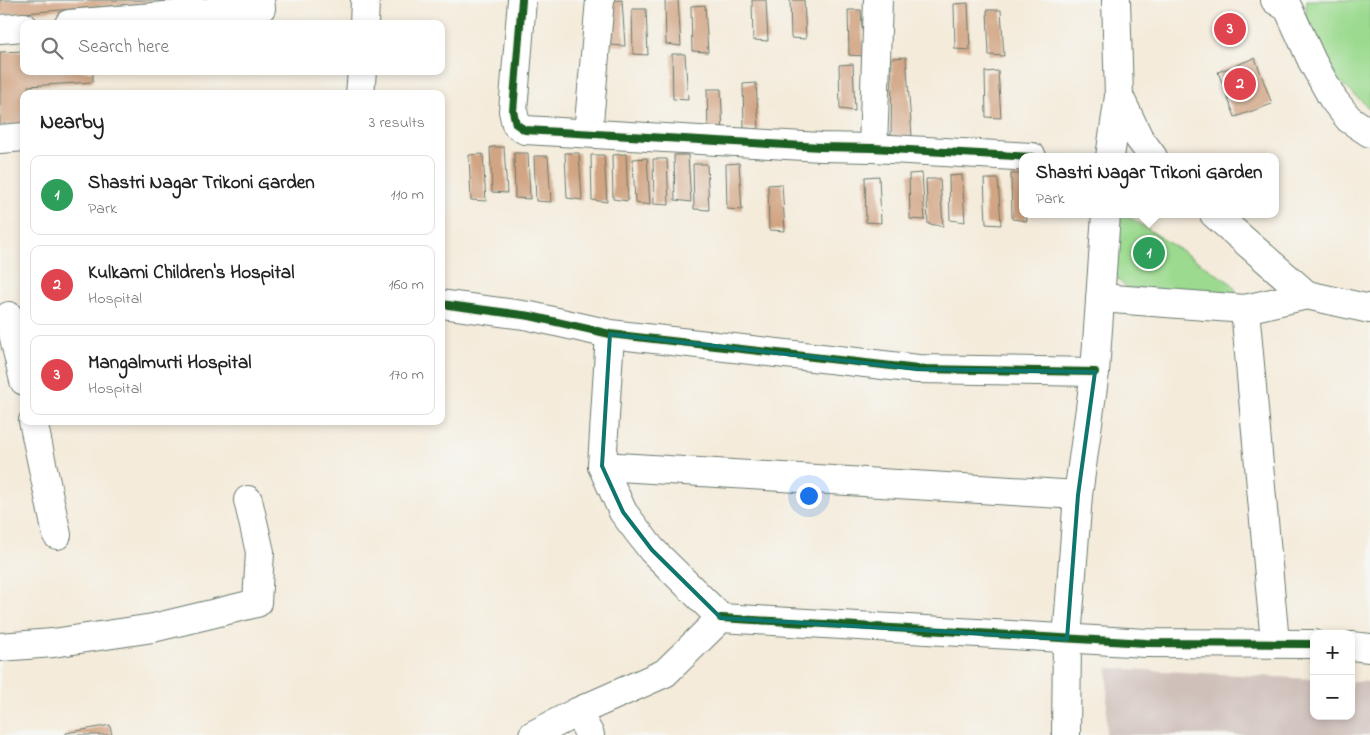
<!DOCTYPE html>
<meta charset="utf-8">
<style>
body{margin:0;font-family:"Indie Flower",sans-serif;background:#f2f2f2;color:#222}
.controls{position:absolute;right:15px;bottom:15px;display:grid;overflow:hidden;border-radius:10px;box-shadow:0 2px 8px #0003}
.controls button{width:45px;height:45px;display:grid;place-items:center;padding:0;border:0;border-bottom:1px solid #e0e0e0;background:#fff;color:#222;font:25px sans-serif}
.you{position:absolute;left:808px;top:495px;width:18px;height:18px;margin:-12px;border:4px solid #fff;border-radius:50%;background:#1a73e8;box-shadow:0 0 0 8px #1a73e833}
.badge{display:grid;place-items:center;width:32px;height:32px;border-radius:50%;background:#d1495b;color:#fff;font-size:16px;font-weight:700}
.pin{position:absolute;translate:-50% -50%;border:2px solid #fff;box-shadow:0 1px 5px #0006}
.popup{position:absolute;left:1019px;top:153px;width:260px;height:65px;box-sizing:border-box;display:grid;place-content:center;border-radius:10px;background:#fff;filter:drop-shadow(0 1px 4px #0005);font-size:16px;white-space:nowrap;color:#767676}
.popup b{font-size:19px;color:#222}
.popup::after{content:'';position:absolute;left:50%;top:100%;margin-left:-10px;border:10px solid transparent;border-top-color:#fff}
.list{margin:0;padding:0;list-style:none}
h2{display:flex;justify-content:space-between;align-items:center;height:65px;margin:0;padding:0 20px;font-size:21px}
h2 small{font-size:16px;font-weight:400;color:#767676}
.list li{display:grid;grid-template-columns:32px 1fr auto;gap:15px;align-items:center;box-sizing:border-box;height:80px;margin:0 10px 10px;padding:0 10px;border:1px solid #e0e0e0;border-radius:10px}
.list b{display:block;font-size:19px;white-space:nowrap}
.list p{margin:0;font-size:16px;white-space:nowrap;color:#767676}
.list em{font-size:16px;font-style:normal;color:#767676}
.icon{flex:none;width:28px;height:28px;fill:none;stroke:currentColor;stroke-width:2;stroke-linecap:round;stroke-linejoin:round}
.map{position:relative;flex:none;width:1370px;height:735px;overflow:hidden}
.search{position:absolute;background:#fff;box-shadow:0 2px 8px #0003;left:20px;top:20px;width:425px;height:55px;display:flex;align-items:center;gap:12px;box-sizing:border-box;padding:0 18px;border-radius:10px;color:#767676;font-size:19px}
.panel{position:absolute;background:#fff;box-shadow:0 2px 8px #0003;left:20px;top:90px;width:425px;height:335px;border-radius:10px}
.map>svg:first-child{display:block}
.industrial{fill:#cfc0ba}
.green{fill:#9bda8f;stroke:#5d8c62}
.building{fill:#d1a483}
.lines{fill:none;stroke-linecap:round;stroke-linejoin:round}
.minor-casing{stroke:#6a7a6e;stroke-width:30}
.minor{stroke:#fff;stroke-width:28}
.cycleway-casing{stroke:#f6f6f2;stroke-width:11}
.cycleway{stroke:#1b5e20;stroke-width:8}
.marked{fill:none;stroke:#0f766e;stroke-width:4;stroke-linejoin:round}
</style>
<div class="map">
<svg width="1370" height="735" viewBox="0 0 1370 735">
<rect width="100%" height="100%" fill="#f6f6f2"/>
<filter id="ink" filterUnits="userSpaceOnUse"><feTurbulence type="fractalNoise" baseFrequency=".02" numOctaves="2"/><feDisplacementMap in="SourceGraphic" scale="10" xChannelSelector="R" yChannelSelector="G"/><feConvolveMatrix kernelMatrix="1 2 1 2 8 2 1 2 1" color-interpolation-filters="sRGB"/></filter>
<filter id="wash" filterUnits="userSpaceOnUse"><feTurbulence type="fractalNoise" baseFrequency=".0096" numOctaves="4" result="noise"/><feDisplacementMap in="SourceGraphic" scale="20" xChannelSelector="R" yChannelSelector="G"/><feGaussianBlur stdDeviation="1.12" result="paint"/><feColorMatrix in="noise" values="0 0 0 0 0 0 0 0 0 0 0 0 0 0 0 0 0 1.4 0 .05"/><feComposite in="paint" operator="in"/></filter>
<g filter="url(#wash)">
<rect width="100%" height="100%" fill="#f4ebda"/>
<path class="industrial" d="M1108,668L1314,679V716H1351V681L1370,682V735H1106Z"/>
<g class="green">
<path d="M1307,0H1370V109L1338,80L1305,15Z"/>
<path d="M1114,214H1125L1232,284L1239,295L1126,288L1116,277L1113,229Z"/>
</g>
<g id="blocks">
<g class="building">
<path d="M0,0H171V1L0,15Z"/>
<path d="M622,0L625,46L610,45L608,1Z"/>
<path d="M665,0H678L681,46L666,44Z"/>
<path d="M752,0H766L768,41L753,40Z"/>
<path d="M790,0H804L806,39L791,38Z"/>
<path d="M968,3L970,50L955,49L954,4Z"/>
<path d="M705,5L708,52L692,51L691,6Z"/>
<path d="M632,9H646L648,55L633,54Z"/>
<path d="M848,10H861L864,56L849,55Z"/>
<path d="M987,10H1001L1004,56L989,55Z"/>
<path d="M24,51V71H93V82L28,86V94H24V124L0,125V52Z"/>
<path d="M672,54H685L688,100L673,99Z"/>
<path d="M906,57L912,136L891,137L892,58Z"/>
<path d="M1255,58L1272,104L1235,117L1218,72Z"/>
<path d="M853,64L855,111L840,109L839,65Z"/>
<path d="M998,71L1001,118L986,117L985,72Z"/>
<path d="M756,83L759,129L744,128L743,84Z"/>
<path d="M707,89H721L723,136L708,134Z"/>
<path d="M490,147H504L507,193L492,192Z"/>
<path d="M514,153H528L530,199L515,198Z"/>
<path d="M565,153H579L582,200L567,198Z"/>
<path d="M483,154L486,201L471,200L469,155Z"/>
<path d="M626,154L628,201L613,199L612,155Z"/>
<path d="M591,155H604L607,202L592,200Z"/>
<path d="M674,155H688L691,202L675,200Z"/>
<path d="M534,156H548L551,202L536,201Z"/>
<path d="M647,158L650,205L635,203L633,159Z"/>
<path d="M653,159H667L669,205L654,204Z"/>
<path d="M739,163L742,210L727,209L726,164Z"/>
<path d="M693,164H707L709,210L694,209Z"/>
<path d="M922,173L925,220L910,219L909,174Z"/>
<path d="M1011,174H1023V214H1026L1027,221L1012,219Z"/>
<path d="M962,175L965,222L950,220L949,176Z"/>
<path d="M879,176L881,223L866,222L865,177Z"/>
<path d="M926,179H940L943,226L928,224Z"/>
<path d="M984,179H998L1001,225L986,224Z"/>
<path d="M782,184L785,231L769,230L768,185Z"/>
<path d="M110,725L112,735H66V733Z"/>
</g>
</g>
</g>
<g filter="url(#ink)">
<use href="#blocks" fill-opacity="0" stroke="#6a7a6e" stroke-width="1"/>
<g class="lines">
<g class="minor-casing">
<g id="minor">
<path d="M522,0L513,111L516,124L525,130L821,147L873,148L1032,157"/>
<path d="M1116,0L1119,96L1139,138L1153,157"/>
<path d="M1275,0L1288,8L1312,61L1333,99L1349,119L1370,133"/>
<path d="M69,24L261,8L260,0"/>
<path d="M364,24L365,0"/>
<path d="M0,29L24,27"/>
<path d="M360,94L362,71"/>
<path d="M588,133L600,0"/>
<path d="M0,139L24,137"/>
<path d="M873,148L878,0"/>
<path d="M1110,157L1119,96"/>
<path d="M1214,214L1307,295L1370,309"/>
<path d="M1100,298L1245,309L1307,295"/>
<path d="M441,304L530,316L610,334L918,369L1095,372"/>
<path d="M1245,309L1275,643"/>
<path d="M9,316L24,381"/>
<path d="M33,421L57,535"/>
<path d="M602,466L1078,495"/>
<path d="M721,618L1146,643L1314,644"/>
<path d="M1351,646L1370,648"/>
<path d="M0,647L53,643L153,628L257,603L260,552L248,500"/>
<path d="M577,712L590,735"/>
<path d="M533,735L577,712L665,673L721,618L652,550L623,512L602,466L610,334"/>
<path d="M1066,735L1067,639L1078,495L1095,372L1106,214"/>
</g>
</g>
<use href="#minor" class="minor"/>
<g class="cycleway-casing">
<g id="cycleway">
<path d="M522,0L513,111L516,124L525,130L821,147L873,148L1032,157"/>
<path d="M441,304L530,316L610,334L918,369L1095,372"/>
<path d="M721,618L1146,643L1314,644"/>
</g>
</g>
<use href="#cycleway" class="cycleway"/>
</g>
</g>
<path class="marked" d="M610,334L918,369L1095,372L1078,495L1067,639L721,618L652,550L623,512L602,466Z"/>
</svg>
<div class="controls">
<button>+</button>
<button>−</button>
</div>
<div class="you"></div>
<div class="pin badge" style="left:1149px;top:253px;background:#2e9e5b">1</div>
<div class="popup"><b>Shastri Nagar Trikoni Garden</b>Park</div>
<div class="pin badge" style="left:1240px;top:84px;background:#e0444e">2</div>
<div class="pin badge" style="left:1230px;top:29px;background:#e0444e">3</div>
<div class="search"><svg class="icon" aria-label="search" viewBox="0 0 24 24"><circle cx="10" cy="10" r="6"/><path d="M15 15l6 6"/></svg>Search here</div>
<section class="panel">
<h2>Nearby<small>3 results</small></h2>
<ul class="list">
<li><span class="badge" style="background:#2e9e5b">1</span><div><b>Shastri Nagar Trikoni Garden</b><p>Park</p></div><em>110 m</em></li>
<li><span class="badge" style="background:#e0444e">2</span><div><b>Kulkarni Children's Hospital</b><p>Hospital</p></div><em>160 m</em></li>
<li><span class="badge" style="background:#e0444e">3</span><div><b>Mangalmurti Hospital</b><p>Hospital</p></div><em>170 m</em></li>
</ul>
</section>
</div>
